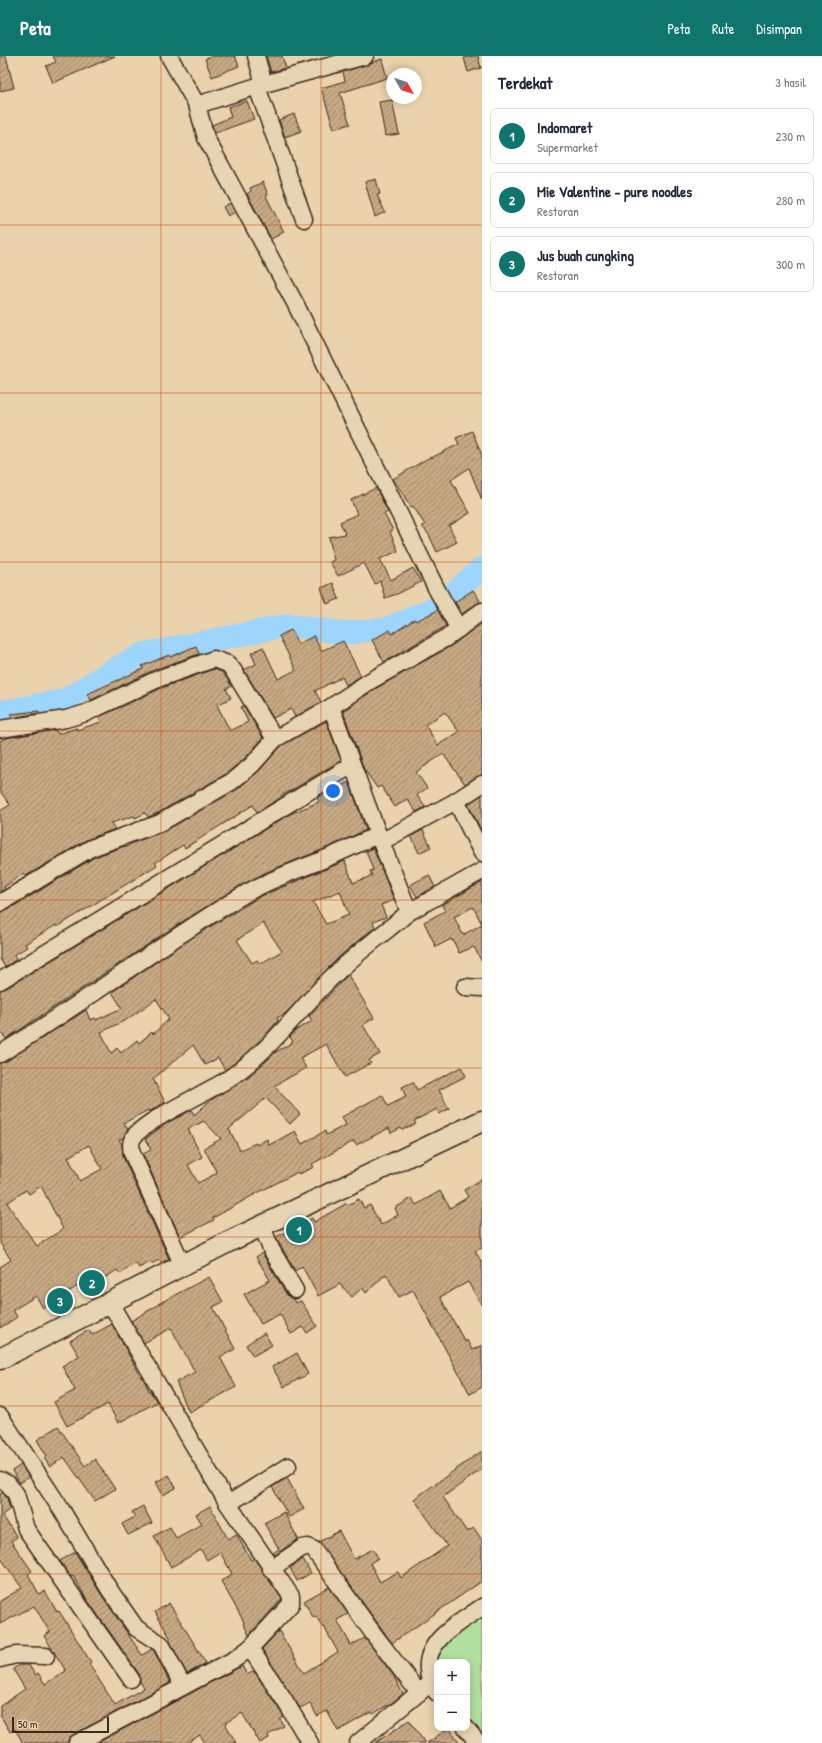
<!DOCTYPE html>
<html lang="id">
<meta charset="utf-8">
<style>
body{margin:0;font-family:"Patrick Hand",sans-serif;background:#f6f6f7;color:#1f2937}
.controls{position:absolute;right:12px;bottom:12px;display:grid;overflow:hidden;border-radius:8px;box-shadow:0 2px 10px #0003}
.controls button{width:36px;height:36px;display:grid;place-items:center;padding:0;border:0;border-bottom:1px solid #e0e1e3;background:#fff;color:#1f2937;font:20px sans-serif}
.compass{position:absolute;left:386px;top:12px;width:36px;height:36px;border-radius:50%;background:#fff;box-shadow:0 2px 10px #0003;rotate:129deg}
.scale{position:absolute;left:12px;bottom:10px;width:97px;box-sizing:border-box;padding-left:4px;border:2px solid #3b2a1e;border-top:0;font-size:11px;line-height:14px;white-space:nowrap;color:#3b2a1e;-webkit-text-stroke:3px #e7d4b2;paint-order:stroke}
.you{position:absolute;left:333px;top:735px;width:14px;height:14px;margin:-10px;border:3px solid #fff;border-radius:50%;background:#1a73e8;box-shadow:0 0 0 6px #1a73e833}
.badge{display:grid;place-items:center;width:26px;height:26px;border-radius:50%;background:#0f766e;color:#fff;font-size:13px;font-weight:700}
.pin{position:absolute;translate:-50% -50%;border:2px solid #fff;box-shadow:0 1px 4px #0006}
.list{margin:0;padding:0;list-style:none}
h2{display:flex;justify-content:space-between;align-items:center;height:52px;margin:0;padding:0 16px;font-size:17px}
h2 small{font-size:13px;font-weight:400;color:#747a83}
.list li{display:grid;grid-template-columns:26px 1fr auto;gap:12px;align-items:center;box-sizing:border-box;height:56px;margin:0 8px 8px;padding:0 8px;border:1px solid #e0e1e3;border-radius:8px}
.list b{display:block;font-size:15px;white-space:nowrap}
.list p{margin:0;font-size:13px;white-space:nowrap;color:#747a83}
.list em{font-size:13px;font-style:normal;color:#747a83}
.map{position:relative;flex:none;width:482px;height:1687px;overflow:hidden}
header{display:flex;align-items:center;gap:24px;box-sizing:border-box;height:56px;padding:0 20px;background:#0f766e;color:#fff}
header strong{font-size:19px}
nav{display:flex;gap:22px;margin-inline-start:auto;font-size:14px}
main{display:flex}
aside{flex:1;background:#fff}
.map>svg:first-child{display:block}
.pitch{fill:#b1df9d;stroke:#76845e}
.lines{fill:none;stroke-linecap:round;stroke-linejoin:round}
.river{stroke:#9ed5fd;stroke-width:23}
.building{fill:url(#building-hatch);stroke:#3b2a1e;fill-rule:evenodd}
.minor-casing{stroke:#3b2a1e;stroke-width:19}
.major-casing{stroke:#3b2a1e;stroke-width:23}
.minor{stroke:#e7d4b2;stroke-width:16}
.major{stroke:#e7d4b2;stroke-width:20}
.grid{fill:none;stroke:#c55010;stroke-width:1;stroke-opacity:0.55}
</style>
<header>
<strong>Peta</strong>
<nav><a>Peta</a><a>Rute</a><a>Disimpan</a></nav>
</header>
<main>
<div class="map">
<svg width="482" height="1687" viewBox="0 0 482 1687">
<defs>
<pattern id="building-hatch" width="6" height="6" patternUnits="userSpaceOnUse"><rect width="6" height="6" fill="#c7a983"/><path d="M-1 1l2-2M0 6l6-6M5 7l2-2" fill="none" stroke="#a38a6b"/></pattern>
</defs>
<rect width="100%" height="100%" fill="#e9d2ac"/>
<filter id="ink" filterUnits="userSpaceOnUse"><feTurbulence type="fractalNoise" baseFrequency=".025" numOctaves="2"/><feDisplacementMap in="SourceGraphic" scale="8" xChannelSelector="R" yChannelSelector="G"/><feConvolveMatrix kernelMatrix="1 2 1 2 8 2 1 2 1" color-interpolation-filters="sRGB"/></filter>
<g filter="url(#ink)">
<path class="pitch" d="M482,1540V1680L467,1663V1606H437V1629C432,1620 423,1610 422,1599C421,1580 467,1551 482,1540Z"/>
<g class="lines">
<path class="river" d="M0,656L65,644L113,614L143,598L290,569L344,577L386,573L439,550L482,512"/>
</g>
<g class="building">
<path d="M0,0H6L14,32L0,35Z"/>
<path d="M53,0H115L53,27L46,10L56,6Z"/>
<path d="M212,0H235L239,10L212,21L205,3Z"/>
<path d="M266,0H282L286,12L271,16Z"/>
<path d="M473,0H478L481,12L468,16L464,2Z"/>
<path d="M382,3L387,22L340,37L350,68L334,73L321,32L345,25L343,16Z"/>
<path d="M392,44L399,78L385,80L379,46Z"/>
<path d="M247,45L254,63L215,77L212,69L231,61L228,51Z"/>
<path d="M294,58L301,75L285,81L279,64Z"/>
<path d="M376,123L380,138L377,139L385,156L375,161L365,126Z"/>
<path d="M263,126L268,139L266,140L284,176L271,183L247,138L251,135L250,132Z"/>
<path d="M230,147L235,156L228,160L223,151Z"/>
<path d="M472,375L482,399V444L469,412L451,424L470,457L449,470L457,486L437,496L429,479L422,470L425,469L413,450L411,451L393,423L430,401L431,402L459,388L456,382Z"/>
<path d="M376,432L388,456L384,458L393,474L390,476L398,495L380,503L391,524L413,512L421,526L397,538L385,542L380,525L375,528L364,507L338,520L330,506L334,504L329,481L345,478L340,466L357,458L351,444Z"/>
<path d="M333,527L339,543L327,548L321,532Z"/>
<path d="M473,534L480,545L462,558L455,546Z"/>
<path d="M438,554L446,570L384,606L372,584L390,574L392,578L415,563L416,565Z"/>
<path d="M482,567V719L465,728L443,698L416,716L427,732L417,739L425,751L416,756L407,743L395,751L381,730L377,732L364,713L343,655L375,633L451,590ZM445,656L459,676L438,689L425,669Z"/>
<path d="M291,574L298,588L314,580L321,595L343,585L361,620L346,629L342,621L315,635L321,646L295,661L291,653L273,662L244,614L256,608L251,597L263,591L278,623L296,614L279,580Z"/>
<path d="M196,590L199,598L156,613L91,644L87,638L143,613L142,610L169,599L170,601Z"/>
<path d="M214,613L222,616L232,630L226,633L231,642L217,649L230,675L248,666L241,651L244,650L263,682L245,702L226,718L156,758L148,761L145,757L135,762L134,760L111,767L115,773L86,784L26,820L24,817L4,831L5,833L0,836V755L10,749L0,735V685L6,682L56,674L58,678L77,672V674L101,666L99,661L164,631Z"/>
<path d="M39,655V657L12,662L11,658Z"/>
<path d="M326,665L341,704L294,733L281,740L282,741L257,756L253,749L185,792L183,789L155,807L157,809L125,829L57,871L56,869L25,888L27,891L14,899L17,903L5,911L0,903V856L16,849L95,801L125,790L126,791L135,786L165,775L236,734L259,715L281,690Z"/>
<path d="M349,726L366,774L324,793L271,814L243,828L180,867L6,983L0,975V934L5,933L290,758L319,746L317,742L331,733L332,734Z"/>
<path d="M482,739V776L468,748Z"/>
<path d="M423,774L431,791L419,797L411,780Z"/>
<path d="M373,792L394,844L381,849L386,861L373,866L375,871L341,899L286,957L277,962L278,965L263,982L237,1005L225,1014L218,1002L205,1009L193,989L153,1023L165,1046L149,1056L148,1054L124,1067L128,1074L123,1082L119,1084L122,1088L123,1101L169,1203L161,1207L159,1204L151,1208L150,1206L139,1212L136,1207L120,1218L117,1214L101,1224L99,1221L86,1229L84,1226L43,1252L36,1240L13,1254L17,1261L0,1272V1211L11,1204L0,1187V1007L5,1006L36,986L86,954L90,964L95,962L96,964L122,952L112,936L190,883L261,840L345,805L353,827L372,820L370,815L373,814L366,795ZM340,835L349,859L326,868L313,846ZM263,867L282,895L260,908L257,904L252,907L237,884ZM156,943L169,963L153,978L152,976L139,987L137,984L121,997L117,992L111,997L101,976L126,964ZM89,1089L102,1113L80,1125L68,1101ZM41,1130L63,1173L37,1190L7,1147L26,1134L29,1138Z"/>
<path d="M429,819L435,831L417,841L410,829Z"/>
<path d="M482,826V906L474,891L459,897L453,884L452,885L451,883L436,891L424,866L445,855L442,849ZM473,851L482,868L463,879L454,861Z"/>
<path d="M348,919L374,962L363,969L380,998L369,1004L371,1007L345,1021L326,988L300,1002L306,1012L274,1030L300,1058L290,1068L266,1042L229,1073L240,1094L256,1087L257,1089L267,1083L269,1089L295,1075L302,1088L325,1075L326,1079L346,1069L342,1061L382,1039L388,1050L406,1041L402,1031L413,1026L417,1034L461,1011L466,1020L439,1034L449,1053L439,1058L437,1053L414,1065L416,1068L402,1074L401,1072L391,1077L389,1072L356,1089L354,1085L312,1108L314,1111L299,1118L298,1116L257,1137L213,1162L214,1164L180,1181L143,1098L151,1094L145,1083L167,1067L192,1054L194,1059L211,1044L249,1020L276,996L293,986L290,981L296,974L312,965L309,960ZM204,1065L221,1083L204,1092L217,1117L198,1127L188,1109L202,1101L188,1073Z"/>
<path d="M482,1123V1192L475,1195L482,1207V1250L468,1226L440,1241L465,1286L467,1284L472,1294L482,1289V1331L470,1338L413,1234L399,1241L386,1218L366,1237L362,1232L352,1241L340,1228L318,1240L302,1210L295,1215L276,1181L312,1162L314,1166L347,1147L348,1149L359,1143L364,1152L370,1149L381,1169L398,1159L395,1152L412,1142L416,1149L440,1135L450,1152L468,1141L464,1134Z"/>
<path d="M262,1197L287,1239L293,1243L295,1247L301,1245L317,1270L307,1277L303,1271L291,1278L280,1258L261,1268L244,1238L270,1224L256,1201Z"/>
<path d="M209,1221L223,1246L213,1251L235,1293L220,1301L236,1331L189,1356L176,1326L195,1316L171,1272L144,1287L131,1265L158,1249V1248Z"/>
<path d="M112,1268L141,1321L142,1320L149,1335H150L157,1346L118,1367L108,1348L67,1370L54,1346L75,1334L62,1310L79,1300L70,1285L89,1274L92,1279Z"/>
<path d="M264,1277L272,1289L253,1300L246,1289Z"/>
<path d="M297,1297L308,1318L284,1331L272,1311Z"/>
<path d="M58,1370L85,1410L95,1403L115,1433L95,1445L64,1401L50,1411L44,1402L47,1400L37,1384Z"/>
<path d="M482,1395V1413L443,1441L467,1476L474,1472L482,1484V1525L392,1587L319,1486L339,1475L354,1503L373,1493L378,1502L370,1507L380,1526L398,1516L401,1522L447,1490L414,1443Z"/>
<path d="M21,1409L29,1421L20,1427L12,1415Z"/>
<path d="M169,1419L176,1432L163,1439L156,1426Z"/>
<path d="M287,1422L304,1453L289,1461L272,1431Z"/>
<path d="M2,1436L7,1442L10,1453L2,1459L17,1481L11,1485L32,1515L28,1518L39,1538L45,1535L57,1556L59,1555L87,1600L91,1606L89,1608L115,1649L144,1632L140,1626L139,1618L86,1542L73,1520L71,1521L60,1505L75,1496L101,1538L142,1599L152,1593L154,1595L170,1627L73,1679L69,1682L68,1687H23L15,1673L10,1676L0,1659V1650L25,1633L13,1613L19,1609H29L35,1619L38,1617L45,1628L66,1615L44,1580L50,1576L34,1550L0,1568V1545L22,1532L0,1501V1438Z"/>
<path d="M143,1450L152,1467L128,1479L122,1468L135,1461L132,1456Z"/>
<path d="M210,1450L228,1483L236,1478L251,1504L254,1502L282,1543L249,1579L243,1567L244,1566L221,1525L232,1518L220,1496L207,1504L201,1494L171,1511L154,1480L170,1471L176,1482L202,1468L196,1458Z"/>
<path d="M284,1456L298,1483L275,1499L273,1497L279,1493L264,1467Z"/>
<path d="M303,1503L311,1517L297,1525L290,1512Z"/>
<path d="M329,1531L348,1558L337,1564L351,1589L365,1582L393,1619L403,1638L390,1648L373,1658L371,1656L338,1675L327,1655L317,1660L310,1647L300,1652L262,1593L279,1575L304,1617L338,1596L324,1571L323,1572L316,1560L313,1561L304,1545Z"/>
<path d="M169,1547L206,1607L187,1618L169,1584L171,1583L155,1556Z"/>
<path d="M242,1610L247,1619L254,1615L284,1661L280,1663L284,1670L268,1679L269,1682L260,1687L242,1657L225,1667L236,1687H205L200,1679L187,1687H97Z"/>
<path d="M409,1664L425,1687H375Z"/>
<path d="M449,1672L460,1687H427Z"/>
</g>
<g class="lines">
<g class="minor-casing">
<g id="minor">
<path d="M169,0L197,49L264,28L365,0"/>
<path d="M256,0L264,28"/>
<path d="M257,31L304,163"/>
<path d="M197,49L206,82L295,247L437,534L459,573"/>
<path d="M0,673L66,663L86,657L160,622L214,603L228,608L233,614L275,683"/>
<path d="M482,728L456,745L482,797"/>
<path d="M381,786L456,745"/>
<path d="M0,847L91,792L160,767L231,726L252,709L275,683L331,651L370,625L446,582L482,555"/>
<path d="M409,856L482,815"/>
<path d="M0,925L352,709"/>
<path d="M465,931L482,932"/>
<path d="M0,998C84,947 163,886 248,836C272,823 296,814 320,805C340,797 359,787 378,779"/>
<path d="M262,1170L271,1193L295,1234"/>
<path d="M183,1210L132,1097C131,1091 130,1087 133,1082C144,1064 207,1037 228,1023C269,996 296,957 330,923C354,899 383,878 409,856L381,786L331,651"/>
<path d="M0,1360L61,1453L109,1533L136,1572L161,1588L183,1630"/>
<path d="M0,1424L8,1428L16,1438L26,1473L131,1623"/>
<path d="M228,1448L288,1410"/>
<path d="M271,1513L302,1492L308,1491L314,1494L375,1580L419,1637"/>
<path d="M250,1592L285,1645L310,1687"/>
<path d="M0,1603L16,1599L46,1600"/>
<path d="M437,1637C431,1629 429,1624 428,1614C425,1583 461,1566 482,1551"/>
<path d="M466,1672L478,1687"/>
<path d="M77,1687L235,1603L250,1592L291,1548V1540L228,1448L110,1247"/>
<path d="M358,1687L426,1631"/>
</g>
</g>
<g class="major-casing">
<path id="major" d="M0,1303L228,1186L482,1065"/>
</g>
<use href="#minor" class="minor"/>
<use href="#major" class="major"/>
</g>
</g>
<path class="grid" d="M161,0V1687M321,0V1687M0,169H482M0,337H482M0,506H482M0,675H482M0,844H482M0,1012H482M0,1181H482M0,1350H482M0,1518H482"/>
</svg>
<div class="controls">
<button>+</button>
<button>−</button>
</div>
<svg class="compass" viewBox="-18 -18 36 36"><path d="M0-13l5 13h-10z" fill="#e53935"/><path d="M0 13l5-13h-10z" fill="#747a83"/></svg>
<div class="scale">50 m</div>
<div class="you"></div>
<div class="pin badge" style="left:299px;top:1174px">1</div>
<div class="pin badge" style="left:92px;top:1227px">2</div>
<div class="pin badge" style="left:60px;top:1245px">3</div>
</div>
<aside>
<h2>Terdekat<small>3 hasil</small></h2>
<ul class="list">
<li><span class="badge">1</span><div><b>Indomaret</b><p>Supermarket</p></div><em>230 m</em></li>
<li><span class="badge">2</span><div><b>Mie Valentine - pure noodles</b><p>Restoran</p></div><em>280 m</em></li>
<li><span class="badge">3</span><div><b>Jus buah cungking</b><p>Restoran</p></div><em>300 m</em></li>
</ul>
</aside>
</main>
